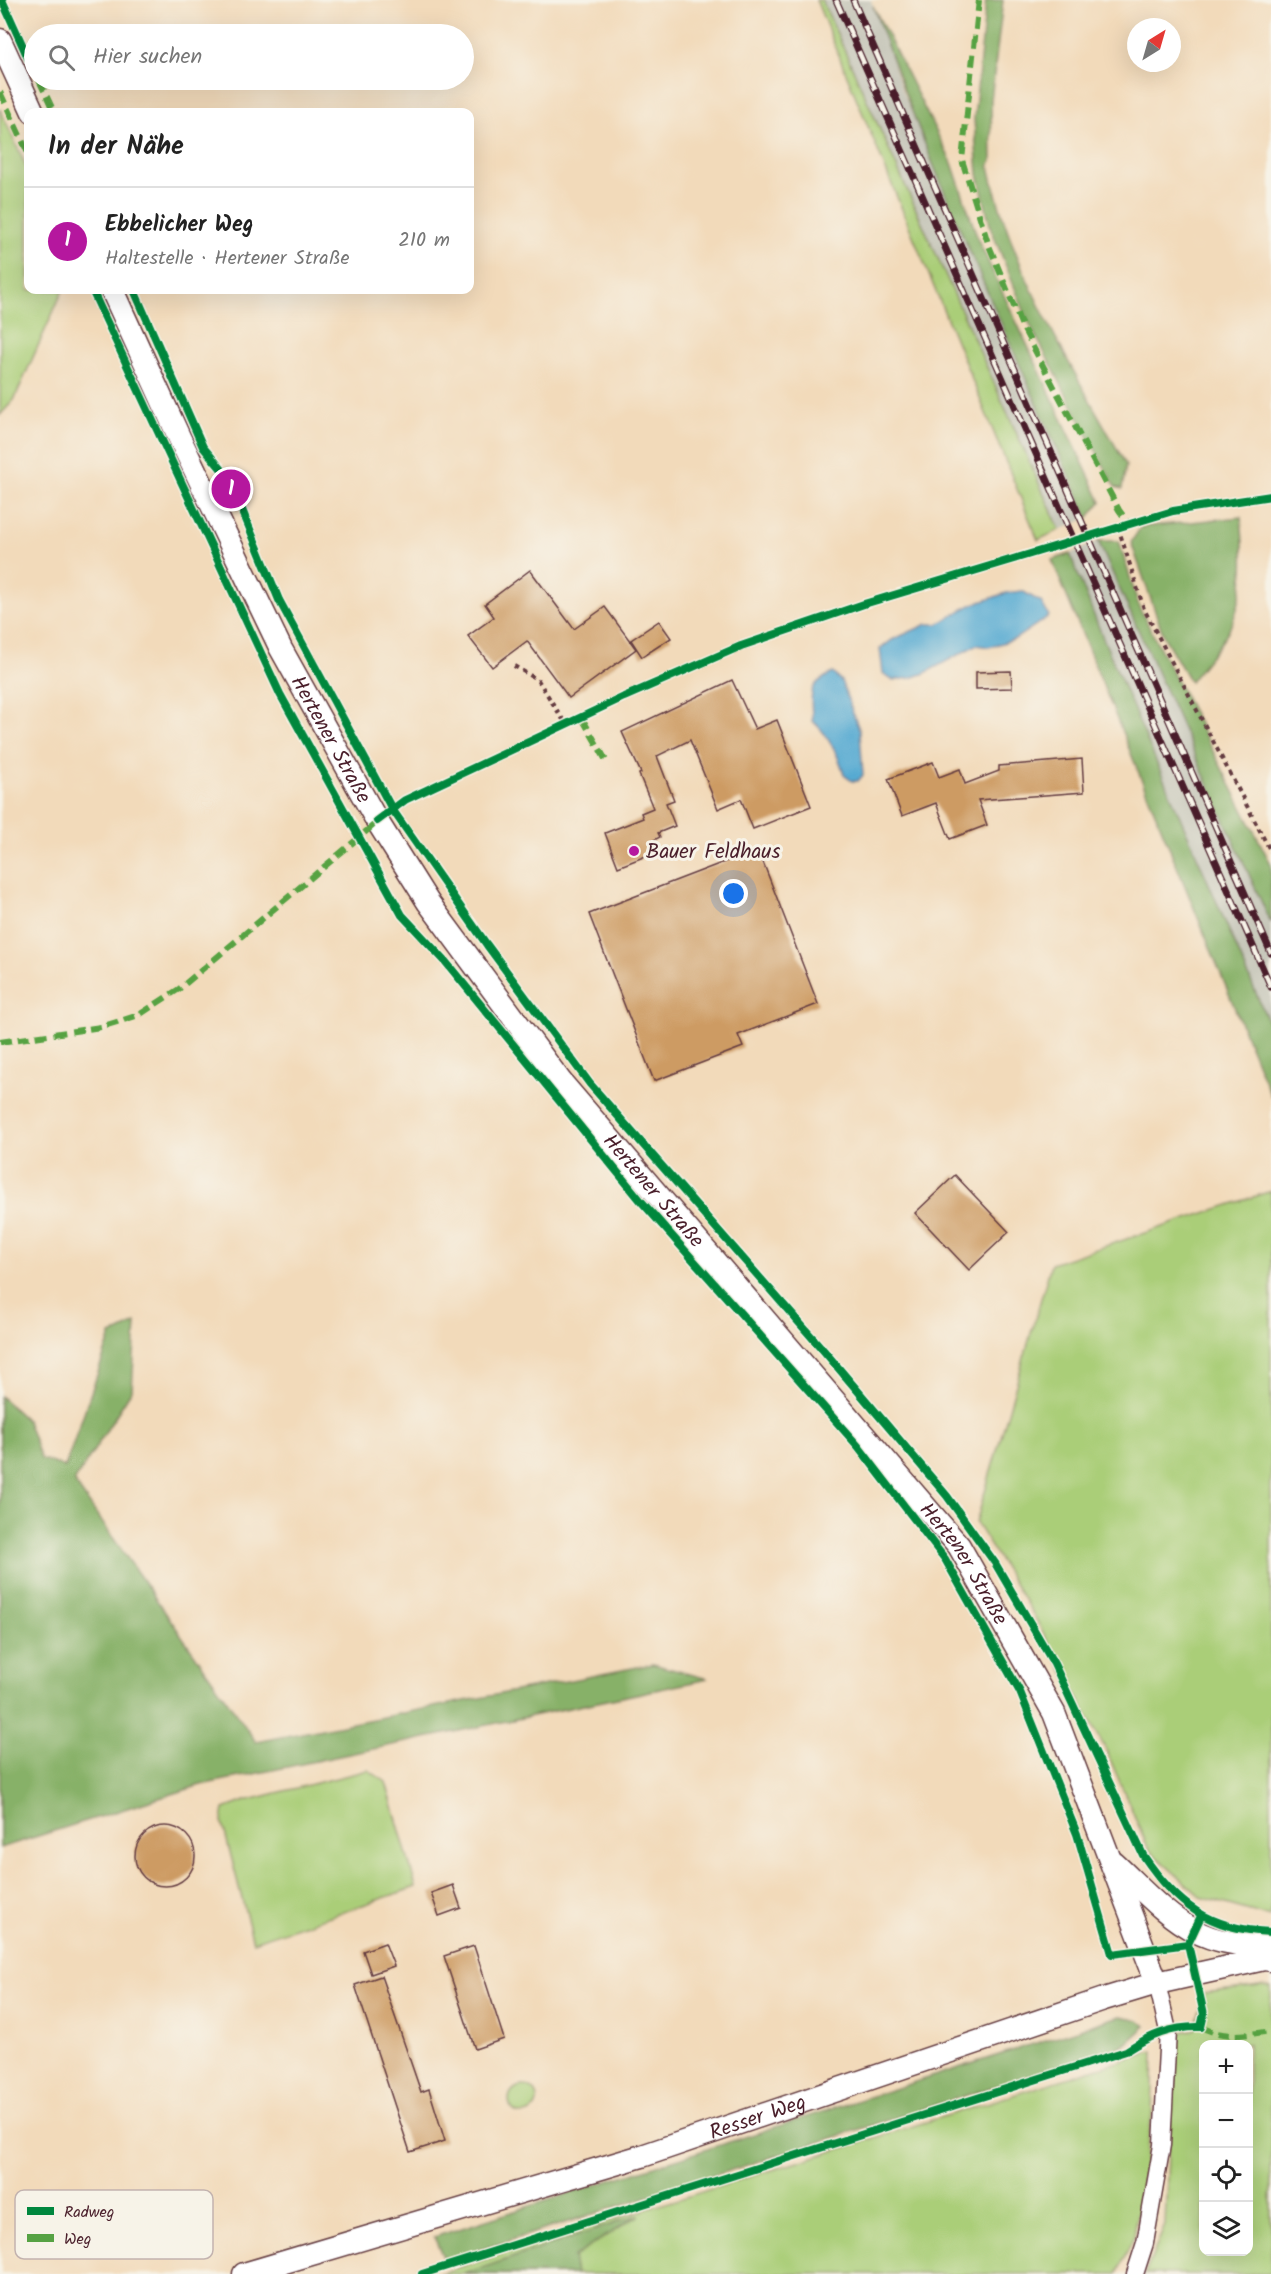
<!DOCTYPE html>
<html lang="de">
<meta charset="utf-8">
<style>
body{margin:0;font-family:Kalam,sans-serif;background:#f2f2f2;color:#222}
.controls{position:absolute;right:18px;bottom:18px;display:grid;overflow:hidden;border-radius:12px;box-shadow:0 6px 24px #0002}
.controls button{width:54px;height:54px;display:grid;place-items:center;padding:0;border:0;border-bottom:2px solid #e0e0e0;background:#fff;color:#222;font:30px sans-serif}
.compass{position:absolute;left:1127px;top:18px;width:54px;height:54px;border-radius:50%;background:#fff;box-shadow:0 6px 24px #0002;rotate:37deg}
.you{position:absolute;left:734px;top:894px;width:21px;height:21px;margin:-15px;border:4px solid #fff;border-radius:50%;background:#1a73e8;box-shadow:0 0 0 9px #1a73e833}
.badge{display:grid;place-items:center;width:39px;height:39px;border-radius:50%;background:#b5179e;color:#fff;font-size:20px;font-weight:700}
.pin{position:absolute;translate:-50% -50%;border:3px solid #fff;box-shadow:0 2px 6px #0006}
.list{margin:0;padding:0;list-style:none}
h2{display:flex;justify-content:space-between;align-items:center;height:78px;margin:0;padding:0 24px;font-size:26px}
h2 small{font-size:20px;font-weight:400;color:#767676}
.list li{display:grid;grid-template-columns:39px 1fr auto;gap:18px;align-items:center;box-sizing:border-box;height:108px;padding:0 24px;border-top:2px solid #e0e0e0}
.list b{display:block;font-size:22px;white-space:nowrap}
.list p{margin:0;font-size:20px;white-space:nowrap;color:#767676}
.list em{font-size:20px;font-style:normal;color:#767676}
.icon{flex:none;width:33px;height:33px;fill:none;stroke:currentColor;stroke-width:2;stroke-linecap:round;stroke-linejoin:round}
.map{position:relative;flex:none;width:1271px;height:2274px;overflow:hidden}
.search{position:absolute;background:#fff;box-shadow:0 6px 24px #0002;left:24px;top:24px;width:450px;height:66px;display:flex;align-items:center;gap:15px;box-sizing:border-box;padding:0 21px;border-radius:33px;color:#767676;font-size:22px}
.panel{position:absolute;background:#fff;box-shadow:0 6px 24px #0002;left:24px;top:108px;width:450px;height:186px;border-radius:12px}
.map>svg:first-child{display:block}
.industrial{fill:#c5c5b8}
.green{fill:#aace78;stroke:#7a7652;stroke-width:1.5;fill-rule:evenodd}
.forest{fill:#87b168;stroke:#68684a;stroke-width:1.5}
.water{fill:#57aad2;stroke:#50647e;stroke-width:1.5}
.building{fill:#cd9b63}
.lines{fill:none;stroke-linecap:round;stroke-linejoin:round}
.minor-casing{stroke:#633b40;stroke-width:19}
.secondary-casing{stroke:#633b40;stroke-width:25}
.path{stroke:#633b40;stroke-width:4;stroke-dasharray:4.5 4.5;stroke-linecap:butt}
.minor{stroke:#fff;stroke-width:16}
.secondary{stroke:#fff;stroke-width:22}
.rail-casing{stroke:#4a1f2b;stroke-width:7}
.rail{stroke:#f7f3e8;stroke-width:4.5;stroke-dasharray:14;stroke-linecap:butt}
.quiet{stroke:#56a243;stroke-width:6;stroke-dasharray:12 6;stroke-linecap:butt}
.cycleway-casing{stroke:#f7f3e8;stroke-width:11}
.cycleway{stroke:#00873e;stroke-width:8}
.poi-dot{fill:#b5179e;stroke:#f7f3e8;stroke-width:2}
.labels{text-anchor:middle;stroke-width:6;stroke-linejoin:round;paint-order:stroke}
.street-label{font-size:21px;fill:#4a1f2b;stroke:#f7f3e8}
.poi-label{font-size:21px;fill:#4a1f2b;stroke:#f7f3e8;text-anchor:start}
.key{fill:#f7f3e8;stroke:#c3b3af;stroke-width:1.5}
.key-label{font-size:16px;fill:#4a1f2b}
</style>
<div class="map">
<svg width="1271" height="2274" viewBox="0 0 1271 2274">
<rect width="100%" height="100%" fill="#f7f3e8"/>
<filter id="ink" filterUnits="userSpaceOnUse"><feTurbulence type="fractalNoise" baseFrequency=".0167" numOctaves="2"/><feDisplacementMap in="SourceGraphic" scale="12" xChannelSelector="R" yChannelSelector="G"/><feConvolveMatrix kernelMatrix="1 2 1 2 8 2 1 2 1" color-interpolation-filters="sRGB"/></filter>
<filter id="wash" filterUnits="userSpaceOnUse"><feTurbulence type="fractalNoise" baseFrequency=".008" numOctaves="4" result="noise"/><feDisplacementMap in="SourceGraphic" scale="24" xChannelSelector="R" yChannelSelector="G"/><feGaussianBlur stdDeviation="1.35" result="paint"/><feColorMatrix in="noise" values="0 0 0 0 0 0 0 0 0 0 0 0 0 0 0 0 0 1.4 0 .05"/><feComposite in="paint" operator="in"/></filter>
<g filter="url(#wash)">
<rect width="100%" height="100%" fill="#f2daba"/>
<g class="industrial">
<path d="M822,0H871L901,87L987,291L1088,518L1060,530Z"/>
<path d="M1098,541L1271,923V1028L1103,638L1070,554Z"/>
</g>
<g class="green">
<path d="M816,0H822L1060,530L1038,540Z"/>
<path d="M0,109L28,171V290H63L14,400L0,415Z"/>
<path d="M1271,1191V1917L1201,1897L1149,1850L1106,1750L1033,1614L976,1523L1051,1264Z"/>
<path d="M368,1770L386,1782L416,1887L253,1942L222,1821L224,1809L245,1801Z"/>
<path d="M1260,1986L1271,1987V2274H1145L1165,2225L1173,2034L1195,2029L1204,1993ZM1204,2044H1248V2252H1204Z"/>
<path d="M1154,2051L1152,2115L1134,2237L1117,2274H438Z"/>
<circle cx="523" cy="2100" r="14"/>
</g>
<g class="forest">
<path d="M986,0H1003L991,100L992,160L989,166C1013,276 1073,368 1126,465L1122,489L1115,487L1029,323L991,229L978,174L974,119Z"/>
<path d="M873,6L952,163L979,242L1101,502L1088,518C1013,349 934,181 873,6Z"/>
<path d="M1241,517C1245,558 1247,601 1224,638C1214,653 1201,667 1190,682L1164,637L1131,542L1141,527Z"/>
<path d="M1098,541H1119L1139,607L1271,864V923Z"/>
<path d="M1070,554L1103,638L1271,1028V1097L1052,560Z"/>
<path d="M136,1323L132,1390L74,1482L256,1742L653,1664L708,1679L201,1785L0,1848V1396L27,1421L41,1459L65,1467L111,1335Z"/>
<path d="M1120,2016L1139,2020L1146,2026L1125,2045L445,2261L434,2237Z"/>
<path d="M639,2215L573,2257L576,2274H464Z"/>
</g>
<g class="water">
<path d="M1022,591L1041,602L1049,616L1015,639L989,647L976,645L925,673L911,678L892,680L883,673L880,649L892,640L927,624H938L969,606L1006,593Z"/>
<path d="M833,673L841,681L860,732L863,775L858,781H852L844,775C841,760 825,729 812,721C812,694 805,686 833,673Z"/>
</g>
<g id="blocks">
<g class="building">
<path d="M530,570L574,629L605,607L636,649L569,698L527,641L492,667L468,636L494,617L485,604Z"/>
<path d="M659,621L671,638L642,657L631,640Z"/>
<path d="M1011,671L1012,688L976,689V672Z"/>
<path d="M732,680L755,729L777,720L811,806L753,829L741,799L718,809L690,740L657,756L674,800L666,803L675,826L658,833L660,837L652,841L656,852L618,867L605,833L643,818L641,813L653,808L639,774L641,773L622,732Z"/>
<path d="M1082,759L1084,792L978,800L987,825L950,839L936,803L902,816L888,779L933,762L939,777L960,769L965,784L999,771V766Z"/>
<path d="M758,849L818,1004L738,1035L743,1047L654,1081L589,914Z"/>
<path d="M955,1175L1009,1232L969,1270L915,1213Z"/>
<circle cx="165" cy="1856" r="30"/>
<path d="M453,1885L461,1908L439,1916L431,1893Z"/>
<path d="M385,1943L394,1966L371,1974L363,1951Z"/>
<path d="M474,1946L504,2039L475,2049L444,1956Z"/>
<path d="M381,1976L421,2092L429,2089L445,2141L410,2152L355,1985Z"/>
</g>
</g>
</g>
<g filter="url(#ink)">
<use href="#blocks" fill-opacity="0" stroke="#633b40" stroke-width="1.5"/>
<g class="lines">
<g class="minor-casing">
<path id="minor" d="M1135,2274L1145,2243L1162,2145L1168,2031L1157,1983"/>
</g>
<g class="secondary-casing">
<g id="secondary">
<path d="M0,40L33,112"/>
<path id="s1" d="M112,290L180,439L281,649L377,821L428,902L561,1082L959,1546L1054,1713L1157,1983"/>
<path d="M1114,1863C1137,1884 1166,1917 1195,1931C1218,1943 1246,1946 1271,1945"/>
<path id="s2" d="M244,2274L642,2156L1104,1999L1157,1983L1264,1959L1271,1960"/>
</g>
</g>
<g class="path">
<path d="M1118,527L1144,609L1271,852"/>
<path d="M514,666L538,680L567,726"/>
</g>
<use href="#minor" class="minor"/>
<use href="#secondary" class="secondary"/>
<g class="rail-casing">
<g id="rail">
<path d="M836,0L1271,987"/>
<path d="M853,0L1271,953"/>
</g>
</g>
<use href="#rail" class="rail"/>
<g class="quiet">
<path d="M979,0L962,160L988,243L1022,326L1119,510L1129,524"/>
<path d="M39,80L54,112"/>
<path d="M0,92L28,153"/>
<path d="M582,718L608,764"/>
<path d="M0,1042L101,1027L139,1015L179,989L382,818"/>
<path d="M1201,2027C1225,2039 1245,2035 1271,2031"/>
</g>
<g class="cycleway-casing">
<g id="cycleway">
<path d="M2,0L34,71"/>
<path d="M92,290L280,694L402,915L445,961L641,1201L858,1446L945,1559L1020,1692L1077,1834L1112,1954L1188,1944"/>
<path d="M134,290L203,447L229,478L279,600L392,809L487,945L590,1084L824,1351L947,1496L995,1563L1054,1664L1143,1855C1176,1904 1209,1930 1271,1932"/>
<path d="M377,821L405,800L624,697L741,646L864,604L1173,511L1271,496"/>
<path d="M422,2274L1126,2051C1149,2036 1172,2026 1201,2027L1204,2014L1188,1944L1201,1916"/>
</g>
</g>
<use href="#cycleway" class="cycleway"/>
</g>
</g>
<circle class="poi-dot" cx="634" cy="851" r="6"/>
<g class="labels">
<g class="street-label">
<text dy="7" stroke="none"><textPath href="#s1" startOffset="500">Hertener Straße</textPath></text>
<text dy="7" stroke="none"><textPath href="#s1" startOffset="1056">Hertener Straße</textPath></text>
<text dy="7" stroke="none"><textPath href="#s1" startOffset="1542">Hertener Straße</textPath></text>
<text dy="7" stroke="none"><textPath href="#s2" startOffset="537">Resser Weg</textPath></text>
</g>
<g class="poi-label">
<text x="646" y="858">Bauer Feldhaus</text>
</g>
</g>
<rect x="15" y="2190" width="198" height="69" rx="9" class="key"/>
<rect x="27" y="2207" width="27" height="8" fill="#00873e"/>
<rect x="27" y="2234" width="27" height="8" fill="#56a243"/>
<g class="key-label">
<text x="64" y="2217">Radweg</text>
<text x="64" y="2244">Weg</text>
</g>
</svg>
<div class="controls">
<button>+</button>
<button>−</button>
<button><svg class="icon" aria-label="locate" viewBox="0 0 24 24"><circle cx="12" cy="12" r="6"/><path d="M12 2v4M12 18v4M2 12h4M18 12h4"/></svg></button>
<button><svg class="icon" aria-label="layers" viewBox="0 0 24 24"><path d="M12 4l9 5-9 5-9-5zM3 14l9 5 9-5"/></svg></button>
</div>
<svg class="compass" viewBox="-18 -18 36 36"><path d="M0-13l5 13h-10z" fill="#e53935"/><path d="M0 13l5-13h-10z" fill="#767676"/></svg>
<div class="you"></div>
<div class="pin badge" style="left:231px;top:489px">1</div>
<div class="search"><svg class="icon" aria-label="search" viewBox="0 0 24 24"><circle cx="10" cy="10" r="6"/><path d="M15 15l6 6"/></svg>Hier suchen</div>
<section class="panel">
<h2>In der Nähe<small></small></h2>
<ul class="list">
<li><span class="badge">1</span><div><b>Ebbelicher Weg</b><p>Haltestelle · Hertener Straße</p></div><em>210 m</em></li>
</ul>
</section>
</div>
